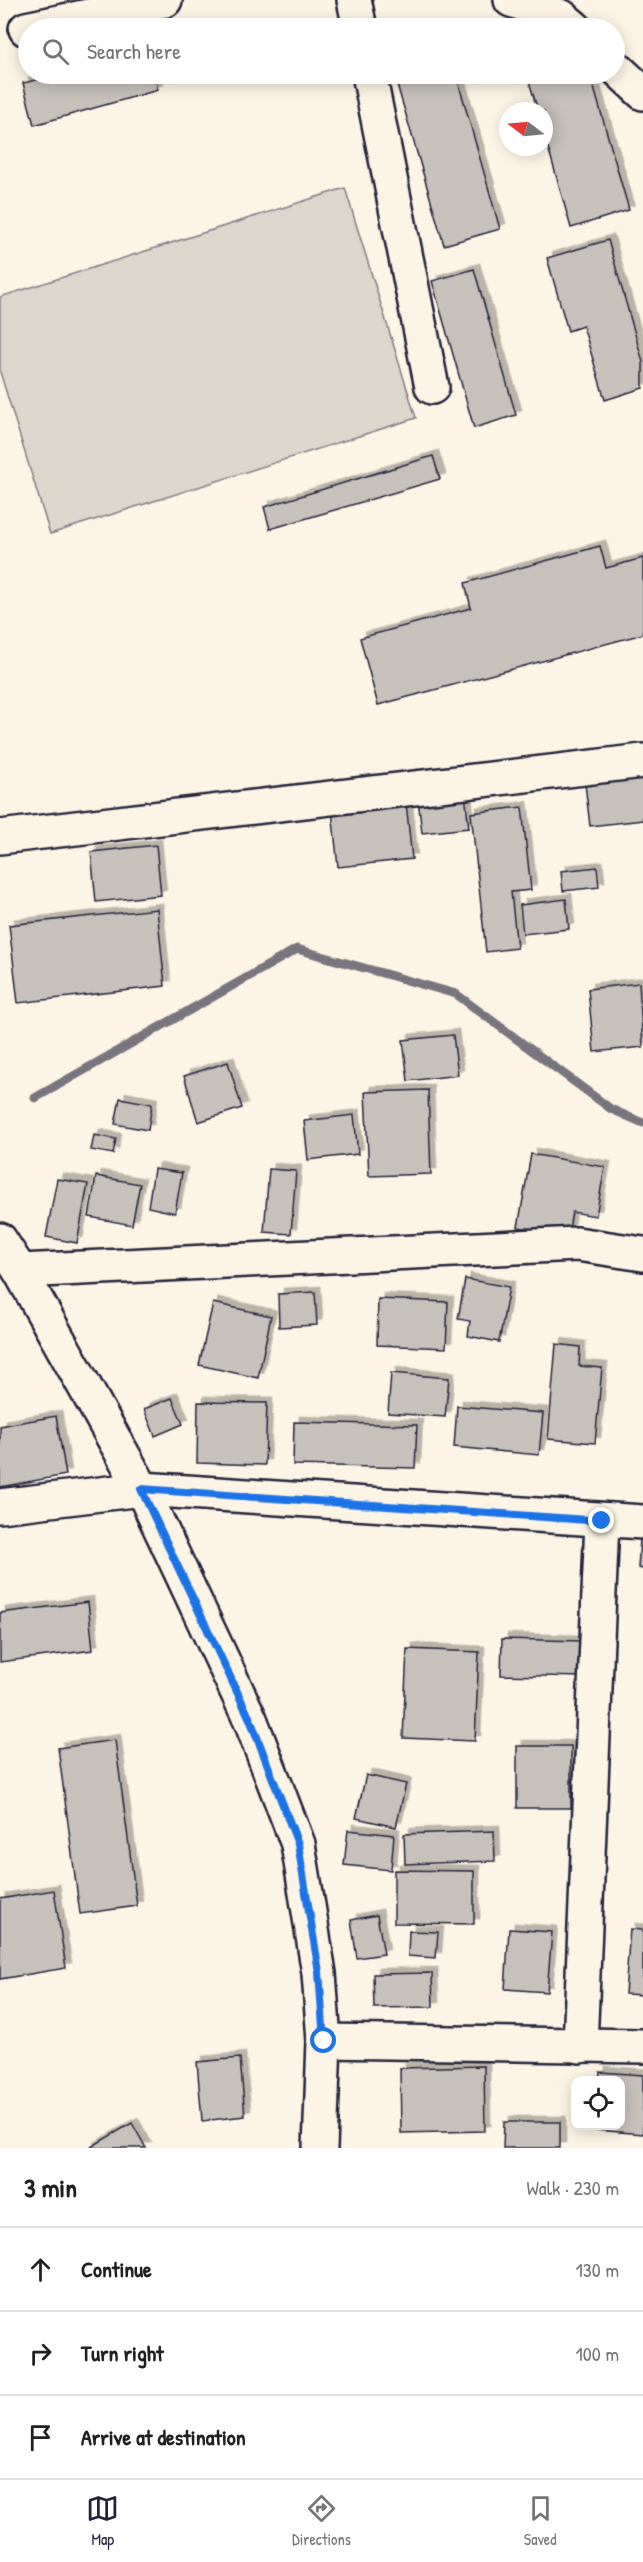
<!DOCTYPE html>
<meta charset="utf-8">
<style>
body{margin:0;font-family:"Patrick Hand",sans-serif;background:#f2f2f2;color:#202124}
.controls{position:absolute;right:18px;bottom:18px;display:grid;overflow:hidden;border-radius:12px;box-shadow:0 3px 15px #0003}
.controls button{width:54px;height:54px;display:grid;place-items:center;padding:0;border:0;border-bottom:2px solid #e0e0e0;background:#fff;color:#202124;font:30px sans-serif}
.compass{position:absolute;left:499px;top:102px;width:54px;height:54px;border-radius:50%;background:#fff;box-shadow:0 3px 15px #0003;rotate:286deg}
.stop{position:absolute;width:18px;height:18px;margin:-14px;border:4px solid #1a73e8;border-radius:50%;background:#fff}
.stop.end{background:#1a73e8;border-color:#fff;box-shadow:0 2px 6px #0008}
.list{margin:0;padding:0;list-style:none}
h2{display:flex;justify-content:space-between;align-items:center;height:78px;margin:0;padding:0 24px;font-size:26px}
h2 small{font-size:20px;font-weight:400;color:#757577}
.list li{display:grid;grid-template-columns:39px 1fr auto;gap:18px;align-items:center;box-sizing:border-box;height:84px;padding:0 24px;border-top:2px solid #e0e0e0}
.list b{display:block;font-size:22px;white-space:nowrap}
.list em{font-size:20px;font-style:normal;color:#757577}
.icon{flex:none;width:33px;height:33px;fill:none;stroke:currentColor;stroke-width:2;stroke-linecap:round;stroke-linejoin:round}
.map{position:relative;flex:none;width:643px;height:2148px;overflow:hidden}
.search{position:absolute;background:#fff;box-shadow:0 3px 15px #0003;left:18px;right:18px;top:18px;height:66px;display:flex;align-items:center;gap:15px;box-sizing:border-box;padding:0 21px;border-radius:33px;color:#757577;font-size:22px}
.sheet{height:330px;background:#fff}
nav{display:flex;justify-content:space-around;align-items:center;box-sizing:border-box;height:84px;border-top:2px solid #e0e0e0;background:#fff;font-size:16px;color:#757577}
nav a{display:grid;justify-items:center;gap:3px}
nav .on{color:#22223b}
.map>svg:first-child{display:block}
.green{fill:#dcd6cc;stroke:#7f7c84;stroke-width:1.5}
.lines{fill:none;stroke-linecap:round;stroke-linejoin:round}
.stream{stroke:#78757e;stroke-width:9}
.building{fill:#c6c1bb;stroke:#22223b;stroke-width:1.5;filter:url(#shadow)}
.minor-casing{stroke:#22223b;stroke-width:38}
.minor{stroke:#fcf5e5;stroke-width:33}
.route{stroke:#1a73e8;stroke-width:8}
</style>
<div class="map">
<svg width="643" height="2148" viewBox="0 0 643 2148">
<defs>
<filter id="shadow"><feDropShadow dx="5.5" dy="-5.5" stdDeviation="0" flood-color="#0004"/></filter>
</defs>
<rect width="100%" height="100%" fill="#fcf5e5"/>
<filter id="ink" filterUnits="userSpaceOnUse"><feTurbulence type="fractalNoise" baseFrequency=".0167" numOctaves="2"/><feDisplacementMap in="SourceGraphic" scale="12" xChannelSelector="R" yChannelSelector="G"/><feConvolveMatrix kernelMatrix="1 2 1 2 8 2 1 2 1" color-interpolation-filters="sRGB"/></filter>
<g filter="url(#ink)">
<path class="green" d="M345,188L416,418L50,534L0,372V297Z"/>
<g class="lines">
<path class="stream" d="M35,1098L297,949L456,994L611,1109L643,1123"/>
</g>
<g class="building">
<path d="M62,74H154L158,90L34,125L23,83Z"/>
<path d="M394,74H456L500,229L444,245Z"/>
<path d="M544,74H590L629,210L571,228L544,133V111H538L528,78Z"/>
<path d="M608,240L643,362V388L605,400L583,326L568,331L547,258Z"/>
<path d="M474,269L516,415L474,428L432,281Z"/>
<path d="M433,456L440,479L270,529L264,507Z"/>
<path d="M600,546L606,568L643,558V634L378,705L360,638L471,608L465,583Z"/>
<path d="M643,777V820L590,826L585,784Z"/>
<path d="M465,794L469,828L422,833L418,799Z"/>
<path d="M406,802L412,859L338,867L332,811Z"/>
<path d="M522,807L531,890L511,892L517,948L486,952L471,813Z"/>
<path d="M156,845L161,895L96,902L91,852Z"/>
<path d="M597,867L599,887L563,891L561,871Z"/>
<path d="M566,899L569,929L523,934L520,905Z"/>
<path d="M157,909L165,986L18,1003L9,925Z"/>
<path d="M639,983L643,1047L594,1052L588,989Z"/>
<path d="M453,1035L458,1075L408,1081L403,1040Z"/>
<path d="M228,1062L242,1108L198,1122L184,1076Z"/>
<path d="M428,1090L431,1174L369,1176L365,1092Z"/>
<path d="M120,1098L152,1104L148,1130L115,1124Z"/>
<path d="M354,1115L358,1154L308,1160L304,1121Z"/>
<path d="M94,1135L116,1139L113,1154L91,1150Z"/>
<path d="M531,1154L605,1167L596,1216L572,1212L568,1235L518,1227Z"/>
<path d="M154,1169L182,1173L175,1213L148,1207Z"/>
<path d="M269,1169L296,1171L291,1234L264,1232Z"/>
<path d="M96,1176L140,1184L132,1225L89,1217Z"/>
<path d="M57,1179L88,1184L77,1243L46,1237Z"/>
<path d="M465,1279L509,1287L499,1342L468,1336L470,1321L458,1319Z"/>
<path d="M315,1292L317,1325L279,1327L278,1294Z"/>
<path d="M378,1299L448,1302L446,1348L377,1345Z"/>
<path d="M213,1303L271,1316L258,1378L199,1365Z"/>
<path d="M556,1344L580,1347L579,1366L602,1368L595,1443L548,1439Z"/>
<path d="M391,1373L449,1378L445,1417L388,1413Z"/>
<path d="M172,1398L183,1424L155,1436L144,1409Z"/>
<path d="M198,1402L267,1403L265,1465L197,1463Z"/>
<path d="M457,1406L543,1413L539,1455L454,1447Z"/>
<path d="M56,1416L66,1475L0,1487V1426Z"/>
<path d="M294,1422L417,1425L415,1468L293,1465Z"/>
<path d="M640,1539H643V1569L638,1568Z"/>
<path d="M88,1602L93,1650L0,1662V1613Z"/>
<path d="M502,1639L583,1641L582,1677L501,1675Z"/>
<path d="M407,1649L479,1652L475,1741L403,1738Z"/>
<path d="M115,1740L137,1906L80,1914L58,1748Z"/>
<rect x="517" y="1746" width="54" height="62"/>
<path d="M366,1775L406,1784L396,1827L356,1818Z"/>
<path d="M348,1830L394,1835L391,1870L344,1865Z"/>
<path d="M494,1831L495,1861L405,1864L404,1834Z"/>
<path d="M394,1870L474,1871V1924L394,1923Z"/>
<path d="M54,1890L66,1968L0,1979V1899Z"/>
<path d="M377,1915L384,1954L357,1958L351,1920Z"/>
<path d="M509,1929L552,1932L547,1992L505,1989Z"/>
<path d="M630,1929L643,1930V1995L625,1994Z"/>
<path d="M409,1931L438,1932L436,1958L408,1956Z"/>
<path d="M432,1973L433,2007L374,2008L373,1974Z"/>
<path d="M240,2058L245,2116L202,2121L197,2062Z"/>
<path d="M484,2066L485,2131L401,2133L400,2068Z"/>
<path d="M600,2072L643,2075V2134L596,2130V2126H620V2080H599Z"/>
<path d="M504,2122H560V2148H503Z"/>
<path d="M132,2123L146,2148H89Z"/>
</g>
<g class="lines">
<g class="minor-casing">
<g id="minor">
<path d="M354,0L360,28"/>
<path d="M511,0L562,17L575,28"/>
<path d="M26,29L165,0"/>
<path d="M614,66L643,93"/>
<path d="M369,74L432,387"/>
<path d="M0,837L643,761"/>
<path d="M0,1240L20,1271L142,1489L250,1719L298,1844L319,1973L324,2041L320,2148"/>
<path d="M20,1271L577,1244L643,1254"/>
<path d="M0,1506L142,1489L643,1522"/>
<path d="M324,2041L643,2046"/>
<path d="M580,2046L602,1521"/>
</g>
</g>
<use href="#minor" class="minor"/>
</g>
</g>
<g class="lines" filter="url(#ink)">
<path class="route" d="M324,2041L319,1972L298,1844L250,1719L141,1489L602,1521"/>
</g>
</svg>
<div class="controls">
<button><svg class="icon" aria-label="locate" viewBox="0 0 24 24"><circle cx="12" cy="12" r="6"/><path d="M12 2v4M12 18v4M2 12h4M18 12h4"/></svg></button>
</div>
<svg class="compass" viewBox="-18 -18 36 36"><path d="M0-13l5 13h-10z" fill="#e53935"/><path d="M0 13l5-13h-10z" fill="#757577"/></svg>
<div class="stop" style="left:324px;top:2041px"></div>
<div class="stop end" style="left:602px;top:1521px"></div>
<div class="search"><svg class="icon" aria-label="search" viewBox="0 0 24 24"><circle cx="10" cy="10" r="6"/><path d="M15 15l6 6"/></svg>Search here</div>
</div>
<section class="sheet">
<h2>3 min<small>Walk · 230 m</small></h2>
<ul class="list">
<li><svg class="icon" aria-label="ahead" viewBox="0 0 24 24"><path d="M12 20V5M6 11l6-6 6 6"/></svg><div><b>Continue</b></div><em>130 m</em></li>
<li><svg class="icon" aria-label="right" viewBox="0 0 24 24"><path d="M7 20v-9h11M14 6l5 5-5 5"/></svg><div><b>Turn right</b></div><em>100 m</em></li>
<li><svg class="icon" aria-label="arrive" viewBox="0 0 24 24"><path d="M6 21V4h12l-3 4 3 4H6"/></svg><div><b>Arrive at destination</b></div></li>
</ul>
</section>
<nav>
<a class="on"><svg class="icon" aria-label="map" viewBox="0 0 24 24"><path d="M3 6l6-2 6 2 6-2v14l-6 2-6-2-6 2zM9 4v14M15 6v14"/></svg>Map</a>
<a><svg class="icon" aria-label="directions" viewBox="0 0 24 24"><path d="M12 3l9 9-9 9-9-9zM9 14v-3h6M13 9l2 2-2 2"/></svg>Directions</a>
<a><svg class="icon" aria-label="saved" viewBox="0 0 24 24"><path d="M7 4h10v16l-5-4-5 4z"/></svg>Saved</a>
</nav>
